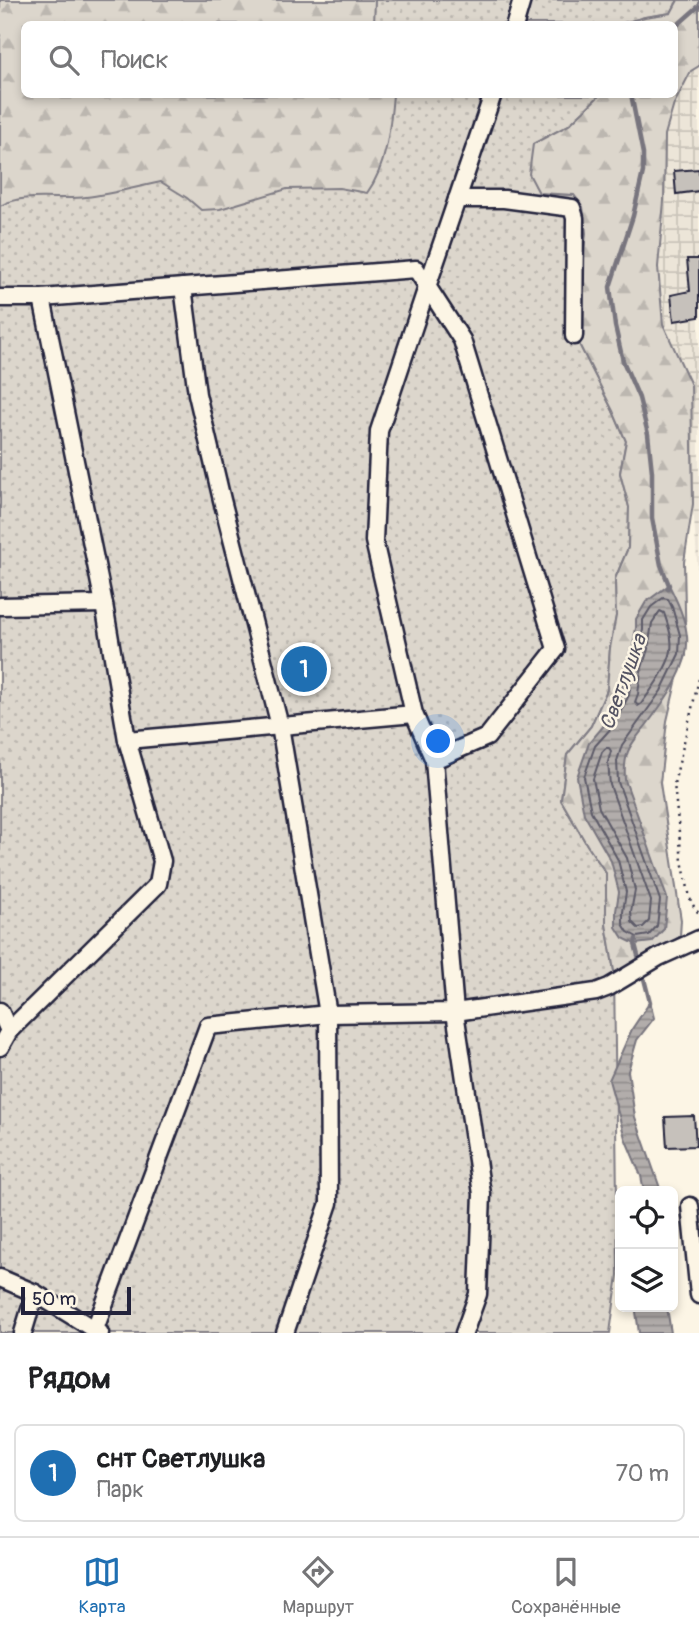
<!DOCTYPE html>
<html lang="ru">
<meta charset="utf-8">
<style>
body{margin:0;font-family:Pangolin,sans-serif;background:#f6f6f6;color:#202124}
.controls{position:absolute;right:21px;bottom:21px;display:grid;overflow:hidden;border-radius:10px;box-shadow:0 4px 10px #0003}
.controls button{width:63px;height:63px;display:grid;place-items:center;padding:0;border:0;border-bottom:2px solid #e0e0e0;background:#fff;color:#202124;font:35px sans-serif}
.scale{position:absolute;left:21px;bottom:18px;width:110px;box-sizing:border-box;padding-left:7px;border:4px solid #22223b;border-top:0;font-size:19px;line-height:24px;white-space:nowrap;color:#22223b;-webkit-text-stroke:5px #fcf5e5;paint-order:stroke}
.you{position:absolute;left:439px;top:742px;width:24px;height:24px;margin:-18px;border:5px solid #fff;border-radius:50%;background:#1a73e8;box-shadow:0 0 0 10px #1a73e833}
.badge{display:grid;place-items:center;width:46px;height:46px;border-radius:50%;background:#1f6fb2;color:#fff;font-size:23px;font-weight:700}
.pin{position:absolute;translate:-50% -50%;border:4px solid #fff;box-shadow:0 2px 7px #0006}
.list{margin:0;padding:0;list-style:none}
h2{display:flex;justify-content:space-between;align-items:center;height:91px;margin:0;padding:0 28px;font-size:30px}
h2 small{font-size:23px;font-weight:400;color:#757577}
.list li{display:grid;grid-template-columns:46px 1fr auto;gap:21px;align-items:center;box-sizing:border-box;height:98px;margin:0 14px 14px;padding:0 14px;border:2px solid #e0e0e0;border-radius:10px}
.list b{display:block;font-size:26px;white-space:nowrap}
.list p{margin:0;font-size:23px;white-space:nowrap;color:#757577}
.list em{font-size:23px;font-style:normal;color:#757577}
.icon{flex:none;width:38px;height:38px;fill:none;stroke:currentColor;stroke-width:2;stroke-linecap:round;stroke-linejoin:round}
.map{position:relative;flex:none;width:699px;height:1333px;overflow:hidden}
.search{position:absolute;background:#fff;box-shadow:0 4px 10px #0003;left:21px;right:21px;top:21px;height:77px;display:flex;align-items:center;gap:18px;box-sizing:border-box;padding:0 24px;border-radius:10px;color:#757577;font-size:26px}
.sheet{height:203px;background:#fff}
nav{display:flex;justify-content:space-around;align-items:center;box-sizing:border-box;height:98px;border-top:2px solid #e0e0e0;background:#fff;font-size:19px;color:#757577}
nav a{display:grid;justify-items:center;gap:4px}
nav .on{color:#1f6fb2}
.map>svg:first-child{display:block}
.industrial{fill:url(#industrial-grid)}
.grass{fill:url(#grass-dots);stroke:#7f7c84;stroke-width:2}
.forest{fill:url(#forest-firs);stroke:#7f7c84;stroke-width:2}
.water{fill:url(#water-rules);stroke:#78757e;stroke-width:2}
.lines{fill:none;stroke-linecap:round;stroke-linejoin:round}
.shore{stroke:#5c5a68;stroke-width:2}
.stream{stroke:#78757e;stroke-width:4.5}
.building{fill:#c6c1bb;stroke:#22223b;stroke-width:2}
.minor-casing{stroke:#22223b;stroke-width:21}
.path{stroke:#22223b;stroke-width:2.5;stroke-dasharray:2 5;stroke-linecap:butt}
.minor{stroke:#fcf5e5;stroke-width:16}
.labels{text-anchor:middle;stroke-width:5;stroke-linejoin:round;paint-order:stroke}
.water-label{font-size:21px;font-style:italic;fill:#545362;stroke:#fcf5e5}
</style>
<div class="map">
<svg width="699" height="1333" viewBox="0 0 699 1333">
<defs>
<pattern id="industrial-grid" width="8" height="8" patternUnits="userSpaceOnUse" patternTransform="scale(1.75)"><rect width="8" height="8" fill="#ece5d8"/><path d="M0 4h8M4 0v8" fill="none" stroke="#cac4ba"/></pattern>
<pattern id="grass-dots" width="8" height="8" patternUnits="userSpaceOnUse" patternTransform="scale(1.75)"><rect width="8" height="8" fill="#dcd6cc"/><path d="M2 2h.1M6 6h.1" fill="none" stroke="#bcb7b0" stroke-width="1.8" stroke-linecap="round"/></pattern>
<pattern id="forest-firs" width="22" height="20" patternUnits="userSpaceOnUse" patternTransform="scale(1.75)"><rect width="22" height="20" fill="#dcd6cc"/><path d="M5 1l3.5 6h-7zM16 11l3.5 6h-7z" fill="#bcb7b0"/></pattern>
<pattern id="water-rules" width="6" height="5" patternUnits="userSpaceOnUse" patternTransform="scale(1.75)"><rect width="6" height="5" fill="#b2adab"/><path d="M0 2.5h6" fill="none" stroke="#908c8c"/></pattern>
</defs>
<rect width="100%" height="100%" fill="#fcf5e5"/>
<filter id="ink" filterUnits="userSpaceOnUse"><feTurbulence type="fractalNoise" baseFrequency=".0143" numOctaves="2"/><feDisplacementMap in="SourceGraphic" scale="14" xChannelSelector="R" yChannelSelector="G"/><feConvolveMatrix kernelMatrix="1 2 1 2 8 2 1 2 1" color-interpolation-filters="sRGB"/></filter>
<g filter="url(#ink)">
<path class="industrial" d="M699,66V588L693,504L691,385L663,324L658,267L664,201L665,135L674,104L691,71Z"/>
<path class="grass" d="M0,0H678L671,13L645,17L620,24H24V94L600,95L569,125L533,144L540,193L574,195L583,207L586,233L578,309L580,346L613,411L626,441L620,473L629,507L628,548L615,579L616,616L610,648L607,690L591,726L567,755L561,800L587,845L606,873V924L614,971L618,1275L610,1333H0Z"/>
<g class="forest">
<path d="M0,0H375L374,24H24V94L393,95C390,128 387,166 367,193L339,188L287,189L220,209L201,210L187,198L161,182C136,187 111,194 86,197C60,201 23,192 0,206Z"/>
<path d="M678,0H699V66L691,71L674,104L665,135L664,201L658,267L663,324L691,385L693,504L684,562L686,656L678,674L667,721L660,783L681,920L680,936L641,966L623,977L614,971L606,924V873L587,845L561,800L567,755L591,726L607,690L610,648L616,616L615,579L628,548L629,507L620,473L626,441L613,411L580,346L578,309L586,233L583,207L574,195L539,193L529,174L533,144L569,125L600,95L674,94V24H620L645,17L671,13Z"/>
</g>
<g class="water">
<path d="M669,585C677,601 685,618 687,636C690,667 666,699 648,723C631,745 623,750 625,780L667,898L664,929L652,942L635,944L623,938L616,927V911L619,892L611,861L584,814L577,777L589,743L607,722L622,692L625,668L633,647L636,628V619L646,602Z"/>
<path d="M650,1002L654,1018L637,1040L628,1071L635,1117L661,1191H644L641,1176L625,1138L609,1080L632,1029Z"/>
<path d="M637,1307H667L671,1333H639L636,1312Z"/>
</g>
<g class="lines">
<g class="shore">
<path d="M663,598L668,599L672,607L680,635L679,654L661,691L622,745L617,761L618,782L660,900L657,926L649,935L637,937L628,932L623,924V912L626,892L618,860L591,811L584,777L595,746L613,726L629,695L632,669L639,648L643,630V620L651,607Z"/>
<path d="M660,611L664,613C668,625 673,638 671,651C668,668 651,690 641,704L638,706L635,702L638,694L641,671L648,649L652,623Z"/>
<path d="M606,748H609L611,751L608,762L610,785L651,901L649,921L643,927L638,928L632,922L631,912L635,890L627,858L599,808L593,779L602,752Z"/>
</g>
<g class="stream">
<path d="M674,28L699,6"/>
<path d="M631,94L643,154V172L633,216L610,287L615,326L623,361L639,398L648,434L652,472V518L661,565L669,585L668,588"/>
<path d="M636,939L635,944L650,1002L649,1005"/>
</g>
</g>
<g class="building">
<path d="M699,169V191L676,194L674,171Z"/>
<path d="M687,259H699V317L674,321L671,295L690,291Z"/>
<path d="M694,1116L696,1146L667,1147L665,1117Z"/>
</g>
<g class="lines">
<g class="minor-casing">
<g id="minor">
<path d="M515,24L522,0"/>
<path d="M457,199H504L572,208L575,218L574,336"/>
<path d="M183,287L197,394L222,500L280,726L328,1014L329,1203L285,1333"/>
<path d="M0,298H42L416,269L462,340L556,649L487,737L434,760"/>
<path d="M0,606L104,604"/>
<path d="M127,740L414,714"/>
<path d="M0,1011L9,1031"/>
<path d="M0,1047L9,1031L158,884L162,861L127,740L104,604L42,298"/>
<path d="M690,1206L699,1295"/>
<path d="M0,1278L35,1293L100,1333"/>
<path d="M95,1329L208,1026L328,1014L455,1012L596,992L609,987L659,957L699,939"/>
<path d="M23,1333L35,1293"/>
<path d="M464,1333L478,1294L482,1194L455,1012L434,760L414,714L374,541L379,431L427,287L493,94"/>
</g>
</g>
<path class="path" d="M699,679L674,784L682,861L691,902L699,914"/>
<use href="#minor" class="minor"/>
</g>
</g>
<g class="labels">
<g class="water-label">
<text transform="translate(623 682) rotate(-70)" y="7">Светлушка</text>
</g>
</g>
</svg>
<div class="controls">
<button><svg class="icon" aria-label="locate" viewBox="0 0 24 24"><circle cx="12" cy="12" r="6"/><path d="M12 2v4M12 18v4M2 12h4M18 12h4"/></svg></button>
<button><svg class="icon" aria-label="layers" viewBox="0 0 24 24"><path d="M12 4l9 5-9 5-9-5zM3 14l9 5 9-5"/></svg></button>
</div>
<div class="scale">50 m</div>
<div class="you"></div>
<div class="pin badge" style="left:304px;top:669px">1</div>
<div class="search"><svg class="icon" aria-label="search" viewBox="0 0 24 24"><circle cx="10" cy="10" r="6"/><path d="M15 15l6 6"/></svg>Поиск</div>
</div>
<section class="sheet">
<h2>Рядом<small></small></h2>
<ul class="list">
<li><span class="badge">1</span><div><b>снт Светлушка</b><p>Парк</p></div><em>70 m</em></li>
</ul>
</section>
<nav>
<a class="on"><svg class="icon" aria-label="map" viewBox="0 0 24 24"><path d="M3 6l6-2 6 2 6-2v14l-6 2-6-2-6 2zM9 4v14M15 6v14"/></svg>Карта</a>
<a><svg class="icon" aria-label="directions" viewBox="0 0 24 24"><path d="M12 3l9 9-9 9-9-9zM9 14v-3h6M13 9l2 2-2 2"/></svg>Маршрут</a>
<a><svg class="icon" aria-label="saved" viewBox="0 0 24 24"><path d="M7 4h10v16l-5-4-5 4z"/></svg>Сохранённые</a>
</nav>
